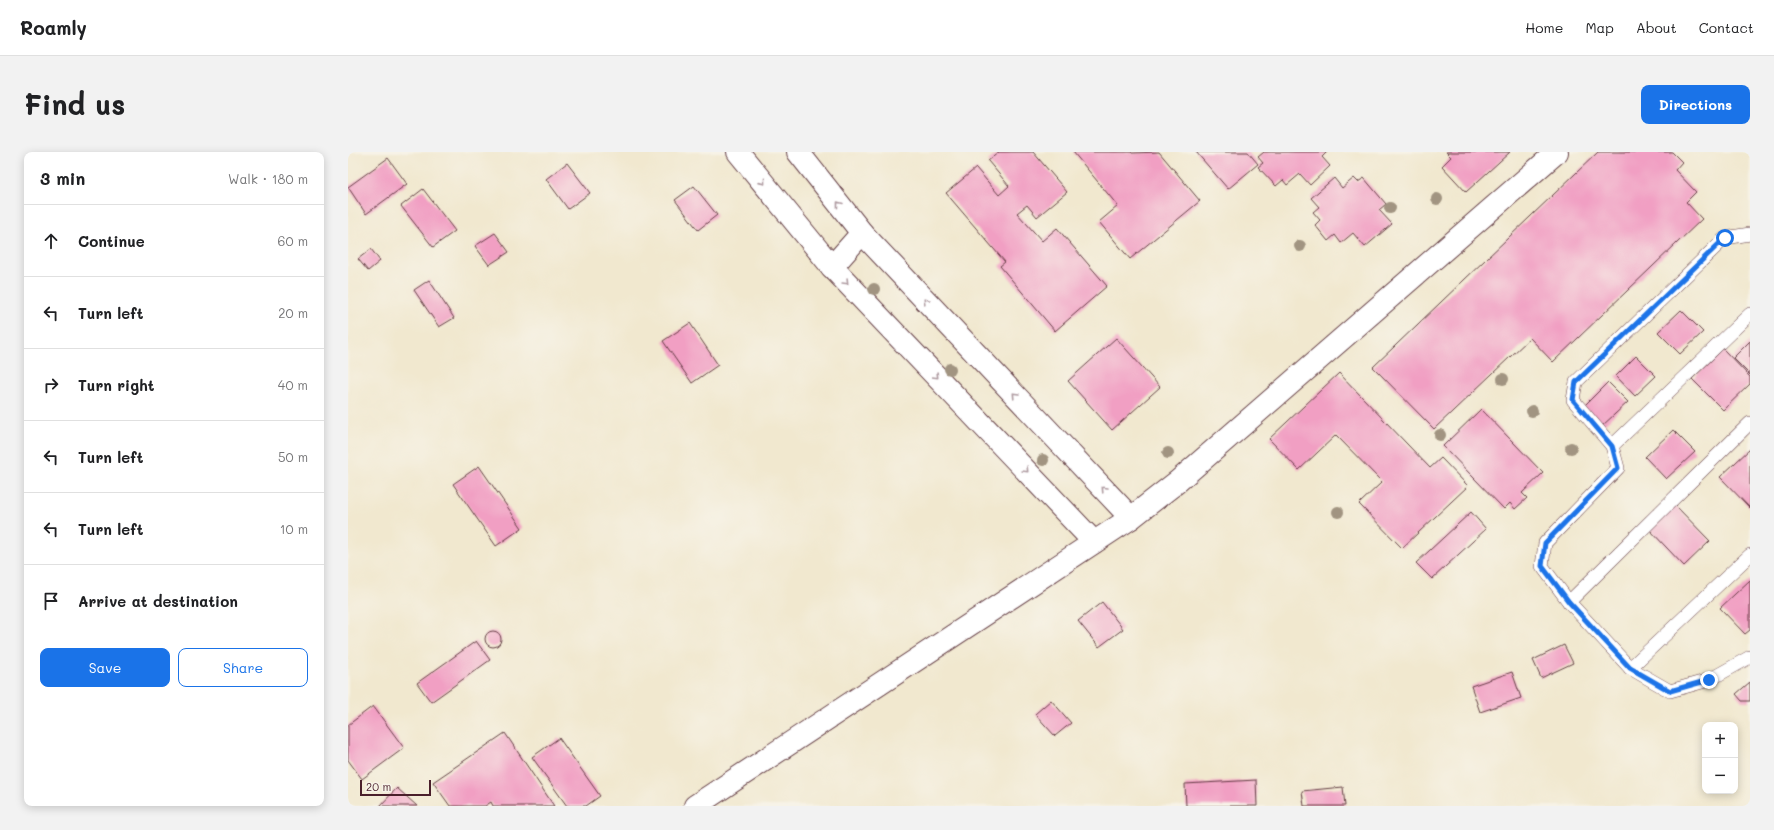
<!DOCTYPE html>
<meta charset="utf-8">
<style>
body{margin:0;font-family:Mali,sans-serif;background:#f2f2f2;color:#202124}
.controls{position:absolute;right:12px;bottom:12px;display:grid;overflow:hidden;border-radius:8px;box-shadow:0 2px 10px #0003}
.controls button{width:36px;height:36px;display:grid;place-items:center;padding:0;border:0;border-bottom:1px solid #e0e0e0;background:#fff;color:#202124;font:20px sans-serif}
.scale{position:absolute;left:12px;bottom:10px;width:71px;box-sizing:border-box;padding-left:4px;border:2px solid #4a1f2b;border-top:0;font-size:11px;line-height:14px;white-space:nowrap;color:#4a1f2b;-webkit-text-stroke:3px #f7f3e8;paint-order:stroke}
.stop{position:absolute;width:12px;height:12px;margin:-9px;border:3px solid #1a73e8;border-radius:50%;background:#fff}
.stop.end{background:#1a73e8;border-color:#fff;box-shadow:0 1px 4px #0008}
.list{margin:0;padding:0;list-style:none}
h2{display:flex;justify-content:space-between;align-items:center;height:52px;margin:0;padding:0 16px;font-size:17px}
h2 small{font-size:13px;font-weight:400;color:#757577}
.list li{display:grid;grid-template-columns:26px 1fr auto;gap:12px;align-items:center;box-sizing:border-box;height:72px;padding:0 16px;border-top:1px solid #e0e0e0}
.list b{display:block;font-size:15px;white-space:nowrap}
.list em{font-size:13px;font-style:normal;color:#757577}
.actions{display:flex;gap:8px;padding:12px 16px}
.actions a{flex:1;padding:9px 0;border:1px solid #1a73e8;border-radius:8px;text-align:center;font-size:14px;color:#1a73e8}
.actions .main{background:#1a73e8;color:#fff}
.icon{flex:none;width:22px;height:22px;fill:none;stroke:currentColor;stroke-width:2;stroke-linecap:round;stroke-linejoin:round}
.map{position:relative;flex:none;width:1402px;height:654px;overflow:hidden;border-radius:8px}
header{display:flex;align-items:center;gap:24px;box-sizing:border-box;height:56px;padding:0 20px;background:#fff;border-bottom:1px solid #e0e0e0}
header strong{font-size:19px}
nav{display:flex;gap:22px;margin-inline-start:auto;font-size:14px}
.intro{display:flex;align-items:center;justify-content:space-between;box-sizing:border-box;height:96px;padding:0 24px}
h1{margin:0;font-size:28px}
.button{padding:10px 18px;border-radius:8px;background:#1a73e8;color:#fff;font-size:14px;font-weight:700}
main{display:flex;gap:24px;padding:0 24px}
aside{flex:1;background:#fff;border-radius:8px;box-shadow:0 2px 10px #0003}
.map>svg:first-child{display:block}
.building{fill:#f19fc3}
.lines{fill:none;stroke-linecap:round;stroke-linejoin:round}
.service-casing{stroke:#633d44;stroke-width:14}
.minor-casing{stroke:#633d44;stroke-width:24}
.service{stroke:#fff;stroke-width:13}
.minor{stroke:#fff;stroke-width:22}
.tree{fill:#a19481}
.oneway{stroke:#ae9aa0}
.route{stroke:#1a73e8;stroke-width:5}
</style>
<header>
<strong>Roamly</strong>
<nav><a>Home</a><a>Map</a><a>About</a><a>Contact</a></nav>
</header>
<div class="intro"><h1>Find us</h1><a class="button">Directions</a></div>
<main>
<aside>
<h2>3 min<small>Walk · 180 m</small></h2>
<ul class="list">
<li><svg class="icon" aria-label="ahead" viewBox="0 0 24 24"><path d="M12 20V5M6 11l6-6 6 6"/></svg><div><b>Continue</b></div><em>60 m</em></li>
<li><svg class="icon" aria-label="left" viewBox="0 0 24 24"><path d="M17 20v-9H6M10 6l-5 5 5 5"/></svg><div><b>Turn left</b></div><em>20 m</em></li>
<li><svg class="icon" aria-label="right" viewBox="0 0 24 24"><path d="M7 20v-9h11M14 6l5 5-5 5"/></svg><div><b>Turn right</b></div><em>40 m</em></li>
<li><svg class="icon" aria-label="left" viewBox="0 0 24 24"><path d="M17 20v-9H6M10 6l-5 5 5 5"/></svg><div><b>Turn left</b></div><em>50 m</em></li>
<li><svg class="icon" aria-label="left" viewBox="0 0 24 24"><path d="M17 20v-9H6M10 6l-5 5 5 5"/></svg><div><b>Turn left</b></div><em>10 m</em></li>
<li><svg class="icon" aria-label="arrive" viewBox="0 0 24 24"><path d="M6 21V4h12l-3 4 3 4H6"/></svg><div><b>Arrive at destination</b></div></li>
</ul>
<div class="actions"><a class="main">Save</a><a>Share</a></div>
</aside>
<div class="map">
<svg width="1402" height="654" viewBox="0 0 1402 654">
<rect width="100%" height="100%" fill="#f7f3e8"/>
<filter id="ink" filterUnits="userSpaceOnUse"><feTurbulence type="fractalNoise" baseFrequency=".025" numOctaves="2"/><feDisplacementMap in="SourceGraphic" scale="8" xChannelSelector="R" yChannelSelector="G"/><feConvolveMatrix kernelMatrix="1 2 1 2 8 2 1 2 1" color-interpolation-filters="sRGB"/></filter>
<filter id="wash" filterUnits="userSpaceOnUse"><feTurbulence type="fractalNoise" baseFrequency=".012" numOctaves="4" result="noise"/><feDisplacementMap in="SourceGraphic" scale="16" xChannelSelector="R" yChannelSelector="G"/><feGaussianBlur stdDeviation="0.9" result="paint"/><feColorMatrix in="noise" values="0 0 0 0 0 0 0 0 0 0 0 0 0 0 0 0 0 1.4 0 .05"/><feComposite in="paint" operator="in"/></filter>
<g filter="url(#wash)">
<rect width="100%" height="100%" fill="#f1e8cf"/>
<g id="blocks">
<g class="building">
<path d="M651,0H685L719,40L689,65L679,53L669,61L694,89L709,76L759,134L707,179L652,114L657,110L598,41L628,16L651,43L661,34L640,9Z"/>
<path d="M725,0H783L784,1L811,0L852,49L782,107L751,70L770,54Z"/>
<path d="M848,0H900L910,12L880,37Z"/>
<path d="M916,0H979L974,5L982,14L962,33L952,22L939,33L935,28L928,34L910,15L915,11L910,5Z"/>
<path d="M1098,0H1162L1118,40L1094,14L1103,5Z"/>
<path d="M1250,0H1324L1334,10L1327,18L1348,40L1338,50L1354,67L1205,210L1182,186L1086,277L1025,215Z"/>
<path d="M40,6L59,32L18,62L0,35Z"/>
<path d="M219,11L242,41L220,57L198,27Z"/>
<path d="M986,26L994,36L1006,26L1010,30L1016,26L1038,52L1031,58L1044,72L1017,95L1005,81L993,91L987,83L980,89L967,73L972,68L965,60L971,55L963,46Z"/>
<path d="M346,34L369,63L350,78L327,48Z"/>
<path d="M75,37L107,79L85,95L53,54Z"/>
<path d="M147,81L161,100L141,113L127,94Z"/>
<path d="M23,97L32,109L20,119L10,107Z"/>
<path d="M81,128L106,166L91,175L66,138Z"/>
<path d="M1333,158L1355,180L1332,202L1310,180Z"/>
<path d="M342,171L370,213L344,231L315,189Z"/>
<path d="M768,186L812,235L764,278L720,229Z"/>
<path d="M1402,189V223L1385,206Z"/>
<path d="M1375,197L1402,225V232L1375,258L1344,227Z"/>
<path d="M1288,204L1308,224L1287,244L1268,224Z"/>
<path d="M991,221L1082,316L1093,306L1120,334L1054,396L1011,352L1034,330L988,283L951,318L921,287Z"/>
<path d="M1260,230L1280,250L1254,274L1235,255Z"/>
<path d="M1133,257L1195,321L1174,341L1179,346L1167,357L1162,351L1156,357L1095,294Z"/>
<path d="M1325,278L1347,300L1318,327L1297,305Z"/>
<path d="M1402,297V356L1372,325Z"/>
<path d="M131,314L174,376L148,394L105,332Z"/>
<path d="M1326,352L1362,389L1336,414L1301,377Z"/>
<path d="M1123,360L1138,377L1084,427L1068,411Z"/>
<path d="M1402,428V478L1397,482L1372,456Z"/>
<path d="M754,450L775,477L751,495L730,469Z"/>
<circle cx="145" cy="487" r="8"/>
<path d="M128,489L142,508L83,550L69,531Z"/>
<path d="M1216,493L1225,511L1193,526L1185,508Z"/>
<path d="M1164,520L1173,546L1132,560L1123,534Z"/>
<path d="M1402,530V549H1394L1388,542Z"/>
<path d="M703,548L723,571L707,584L687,562Z"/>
<path d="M25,554L56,596L14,627L0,608V573Z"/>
<path d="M157,581L206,654H145L143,650L137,654H102L85,630Z"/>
<path d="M211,586L252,644L238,654H219L184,605Z"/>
<path d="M908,628L909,654H838L837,632Z"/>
<path d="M995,635L997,654H956L954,639Z"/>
<path d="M49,636L69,654H32Z"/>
</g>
</g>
</g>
<g filter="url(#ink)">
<use href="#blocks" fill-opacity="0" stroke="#633d44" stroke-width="1"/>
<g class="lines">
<g class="service-casing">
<g id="service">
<path d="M1402,82L1377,86L1228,230L1225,248L1264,294L1270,316L1197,391L1194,414L1221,450L1282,516L1322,539L1361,528L1402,505"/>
<path d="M1264,294L1402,162"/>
<path d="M1221,450L1402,271"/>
<path d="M1282,516L1402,403"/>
</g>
</g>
<g class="minor-casing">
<g id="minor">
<path d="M390,0L484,115L746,390"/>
<path d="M450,0L514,81L783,366"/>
<path d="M484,115L514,81"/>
<path d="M347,654L783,366L829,330L1209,0"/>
</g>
</g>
<use href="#service" class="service"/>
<use href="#minor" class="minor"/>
</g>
<g class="tree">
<circle cx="1089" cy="47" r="6"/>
<circle cx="1042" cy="56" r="6"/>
<circle cx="952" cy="94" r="6"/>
<circle cx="526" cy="137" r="6"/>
<circle cx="602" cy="217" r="6"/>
<circle cx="1155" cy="227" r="6"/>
<circle cx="1184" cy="259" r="6"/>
<circle cx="1092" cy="283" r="6"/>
<circle cx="1223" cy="296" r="6"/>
<circle cx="820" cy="301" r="6"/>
<circle cx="695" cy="308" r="6"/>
<circle cx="990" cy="360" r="6"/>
</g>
<defs><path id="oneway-chevron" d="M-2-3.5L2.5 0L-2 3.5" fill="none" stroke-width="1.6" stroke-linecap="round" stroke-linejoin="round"/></defs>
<g class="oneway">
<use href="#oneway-chevron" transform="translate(415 30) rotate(51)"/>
<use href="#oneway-chevron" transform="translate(491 52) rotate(-128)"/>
<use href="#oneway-chevron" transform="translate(498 130) rotate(46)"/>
<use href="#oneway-chevron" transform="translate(578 149) rotate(-133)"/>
<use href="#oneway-chevron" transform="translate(588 224) rotate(46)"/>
<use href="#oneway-chevron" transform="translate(667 243) rotate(-133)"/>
<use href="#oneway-chevron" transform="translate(678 318) rotate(46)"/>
<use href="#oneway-chevron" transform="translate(756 337) rotate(-133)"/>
</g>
</g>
<g class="lines" filter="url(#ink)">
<path class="route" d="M1361,528L1322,539L1282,516L1221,450L1194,414L1197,391L1270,316L1264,294L1225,248L1228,230L1377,86"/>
</g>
</svg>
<div class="controls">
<button>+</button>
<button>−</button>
</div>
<div class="scale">20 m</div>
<div class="stop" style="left:1377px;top:86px"></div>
<div class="stop end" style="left:1361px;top:528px"></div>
</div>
</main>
